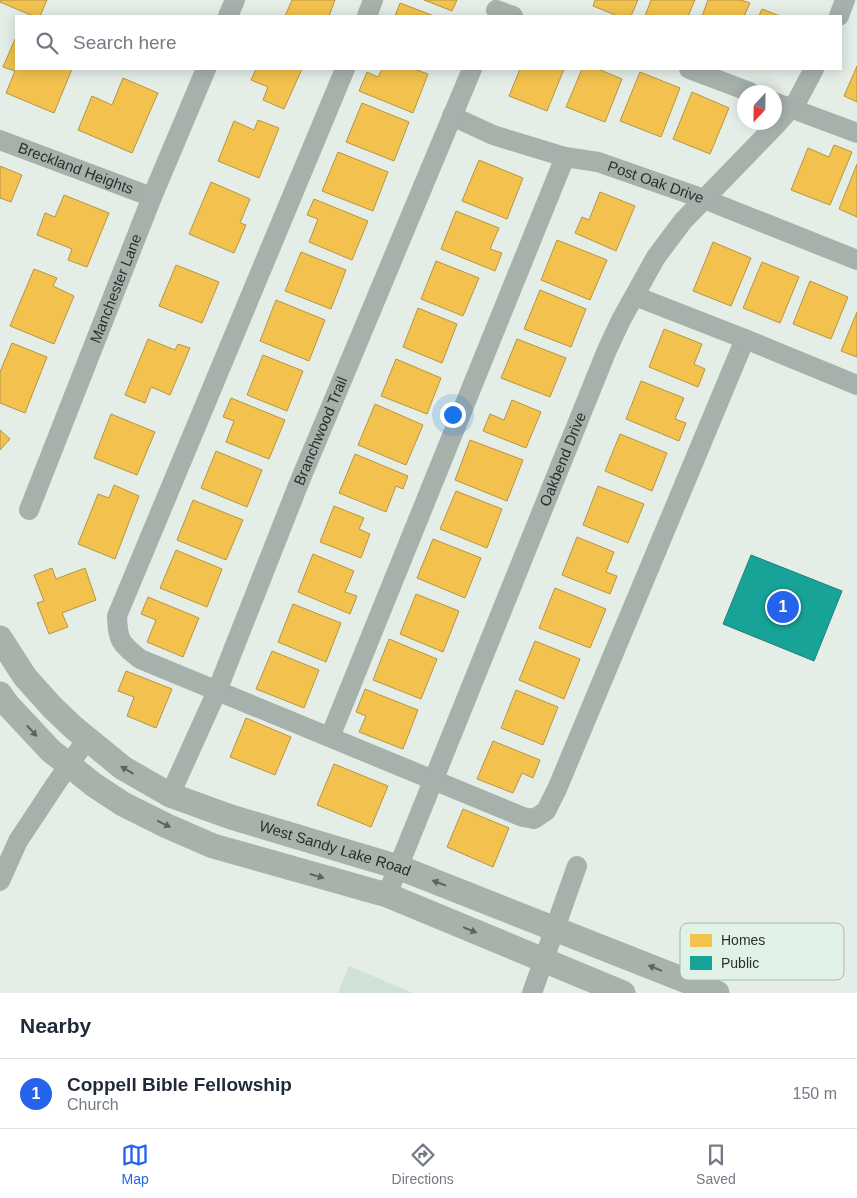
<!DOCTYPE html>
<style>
body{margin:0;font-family:Arial,sans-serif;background:#f6f6f7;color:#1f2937}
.compass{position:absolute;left:737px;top:85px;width:45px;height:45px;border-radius:50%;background:#fff;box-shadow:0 2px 12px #0003;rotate:202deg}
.you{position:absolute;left:452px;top:414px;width:18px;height:18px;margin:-12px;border:4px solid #fff;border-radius:50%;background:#1a73e8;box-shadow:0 0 0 8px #1a73e833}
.badge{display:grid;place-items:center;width:32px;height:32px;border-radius:50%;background:#2563eb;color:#fff;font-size:16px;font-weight:700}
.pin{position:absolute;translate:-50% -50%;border:2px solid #fff;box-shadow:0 1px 5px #0006}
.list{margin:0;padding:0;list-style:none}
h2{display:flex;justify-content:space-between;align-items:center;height:65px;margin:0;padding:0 20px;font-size:21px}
h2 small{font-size:16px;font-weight:400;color:#747a83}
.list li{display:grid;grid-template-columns:32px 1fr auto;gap:15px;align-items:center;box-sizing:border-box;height:70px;padding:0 20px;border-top:1px solid #e0e1e3}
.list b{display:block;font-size:19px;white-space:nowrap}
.list p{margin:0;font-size:16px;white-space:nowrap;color:#747a83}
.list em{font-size:16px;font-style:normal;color:#747a83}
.icon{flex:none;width:28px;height:28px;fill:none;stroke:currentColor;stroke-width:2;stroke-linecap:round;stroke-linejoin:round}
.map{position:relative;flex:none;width:857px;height:993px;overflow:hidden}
.search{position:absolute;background:#fff;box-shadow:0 2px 12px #0003;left:15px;right:15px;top:15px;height:55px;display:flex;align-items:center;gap:12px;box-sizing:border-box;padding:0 18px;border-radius:0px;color:#747a83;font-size:19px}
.sheet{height:135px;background:#fff}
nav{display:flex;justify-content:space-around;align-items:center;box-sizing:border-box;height:70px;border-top:1px solid #e0e1e3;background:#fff;font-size:14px;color:#747a83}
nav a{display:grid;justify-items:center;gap:2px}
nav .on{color:#2563eb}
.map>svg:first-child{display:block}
.built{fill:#d0e2d7}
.homes{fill:#f2c14e;stroke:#b69644}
.public{fill:#17a398;stroke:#1c8077}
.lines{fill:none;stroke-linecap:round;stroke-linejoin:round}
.minor{stroke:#a7b1ab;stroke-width:20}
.major{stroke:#a7b2ab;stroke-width:25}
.oneway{fill:#5b645e}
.labels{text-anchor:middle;stroke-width:5;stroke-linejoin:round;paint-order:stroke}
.street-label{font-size:15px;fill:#29302b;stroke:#e0f2e6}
.key{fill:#e0f2e6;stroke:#a9b8ae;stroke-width:1}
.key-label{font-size:14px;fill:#29302b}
</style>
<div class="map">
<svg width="857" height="993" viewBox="0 0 857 993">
<rect width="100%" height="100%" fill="#e4eee7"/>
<path class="built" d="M349,966L413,993H338Z"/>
<g class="homes">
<path d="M0,0H47L40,16H33L0,2Z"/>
<path d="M292,0H335L329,16H285Z"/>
<path d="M424,0H457L452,11Z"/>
<path d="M595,0H638L631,16H618L593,6Z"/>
<path d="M651,0H695L688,16H645Z"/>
<path d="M708,0H741L750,3L744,16H702Z"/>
<path d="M400,3L434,16H395Z"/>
<path d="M762,9L780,16H759Z"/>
<path d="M15,39H16V69H72L54,113L6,93L15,71L3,67Z"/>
<path d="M857,66V102L844,96Z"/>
<path d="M256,69H302L284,109L263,100L268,87L251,80Z"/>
<path d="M382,69H414L428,74L413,113L359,91L367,72L378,77Z"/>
<path d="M520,69H564L547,111L509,96Z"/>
<path d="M582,69H598L622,79L605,122L566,107Z"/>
<path d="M640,72L680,88L661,137L620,121Z"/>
<path d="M123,78L158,93L132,153L78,130L92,96L112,105Z"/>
<path d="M692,92L729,108L710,154L673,139Z"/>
<path d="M362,103L409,122L394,161L346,142Z"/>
<path d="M258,120L279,128L259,178L218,161L234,121L254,130Z"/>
<path d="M834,145L852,152L830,205L791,190L808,148L829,157Z"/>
<path d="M338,152L388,172L373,211L322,191Z"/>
<path d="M479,160L523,178L507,219L462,201Z"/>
<path d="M857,164V217L839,209Z"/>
<path d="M0,166L22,175L11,202L0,198Z"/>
<path d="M211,182L250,199L240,223L246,225L234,253L189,234Z"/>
<path d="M600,192L635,206L616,251L575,233L582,217L589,220Z"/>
<path d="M64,195L109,213L87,267L68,260L72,249L37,235L45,213L55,217Z"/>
<path d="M314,199L368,221L352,260L309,242L318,219L307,215Z"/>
<path d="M456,211L499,228L490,249L502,253L495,271L441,249Z"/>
<path d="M557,240L607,260L590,300L541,280Z"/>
<path d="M713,242L751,258L731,306L693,291Z"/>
<path d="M301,252L346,270L331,309L285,291Z"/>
<path d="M436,261L479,278L463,316L421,299Z"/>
<path d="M762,262L799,277L780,323L743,308Z"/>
<path d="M176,265L219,282L202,323L159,306Z"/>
<path d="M34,269L57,278L53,286L74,296L54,344L10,326Z"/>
<path d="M810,281L848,297L831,339L793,324Z"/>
<path d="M540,290L586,309L571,347L524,329Z"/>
<path d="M276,300L325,320L309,361L260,341Z"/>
<path d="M418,308L457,324L442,363L403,347Z"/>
<path d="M857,312V357L841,351Z"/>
<path d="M664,329L702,344L694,364L705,369L698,387L649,367Z"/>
<path d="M148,339L175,350L178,344L190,348L170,395L151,387L145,403L125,395Z"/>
<path d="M517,339L566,358L550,397L501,378Z"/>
<path d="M12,343L47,357L25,413L0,403V372Z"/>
<path d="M263,355L303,371L287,411L247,395Z"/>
<path d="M396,359L441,378L427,414L381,396Z"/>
<path d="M641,381L684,398L675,419L686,423L679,441L626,419Z"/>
<path d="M231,398L285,420L269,459L226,442L234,421L223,417Z"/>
<path d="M512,400L541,412L526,448L483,431L490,414L504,420Z"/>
<path d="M375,404L423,425L406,465L358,445Z"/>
<path d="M111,414L155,432L137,475L94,458Z"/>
<path d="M0,430L10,439L0,450Z"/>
<path d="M620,434L667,453L652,491L605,471Z"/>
<path d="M470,440L523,460L507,501L455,480Z"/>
<path d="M216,451L262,470L247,507L201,488Z"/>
<path d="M355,454L408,476L403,489L396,486L386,512L339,493Z"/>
<path d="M114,485L139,496L115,559L78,544L98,494L109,498Z"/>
<path d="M598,486L644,504L628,543L583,525Z"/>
<path d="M456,491L502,509L487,548L440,529Z"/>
<path d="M193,500L243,520L226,560L177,540Z"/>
<path d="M334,506L364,518L359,529L370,534L361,558L320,542Z"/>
<path d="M577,537L614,552L606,572L617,576L610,594L562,575Z"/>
<path d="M433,539L481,558L465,598L417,578Z"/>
<path d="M176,550L222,569L207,607L160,588Z"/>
<path d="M313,554L354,571L345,592L357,596L350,614L298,592Z"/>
<path d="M52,568L56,579L85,568L96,600L62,613L68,627L49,634L37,603L44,601L34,575Z"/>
<path d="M555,588L606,609L590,648L539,628Z"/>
<path d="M416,594L459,611L443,652L400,634Z"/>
<path d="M148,597L199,618L183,657L147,642L156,620L141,614Z"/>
<path d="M293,604L341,623L326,662L278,642Z"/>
<path d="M389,639L437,659L421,699L373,680Z"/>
<path d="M535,641L580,659L564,699L519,680Z"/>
<path d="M272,651L319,670L304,708L256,689Z"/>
<path d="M126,671L172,689L156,728L127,716L134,697L118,691Z"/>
<path d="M365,689L418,710L403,749L359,732L366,716L356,712Z"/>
<path d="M516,690L558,707L543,745L501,728Z"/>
<path d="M246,718L291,737L275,775L230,757Z"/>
<path d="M493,741L540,760L533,778L522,773L513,793L477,779Z"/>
<path d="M334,764L388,786L371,827L317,805Z"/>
<path d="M463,809L509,828L493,867L447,847Z"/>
</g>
<path class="public" d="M751,555L842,591L814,661L723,624Z"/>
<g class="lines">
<g class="minor">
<path d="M496,10L513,16"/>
<path d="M228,16L235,0"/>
<path d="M367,16L373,0"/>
<path d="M839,16L845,0"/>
<path d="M345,69L117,616C118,641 120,643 140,659L523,817L534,819L546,811L557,789L745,339"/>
<path d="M689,69L750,92"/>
<path d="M774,102L857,133"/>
<path id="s1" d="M452,116L493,135L565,157L598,162L704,199L857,260"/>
<path id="s2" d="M0,140L152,197"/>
<path d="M635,296L745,339L857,385"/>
<path id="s3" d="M29,510L152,197L206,69"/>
<path d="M330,737L565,157"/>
<path id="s4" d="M170,795L217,691L299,483L472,69"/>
<path d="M0,881L18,841L55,785L87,739"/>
<path id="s5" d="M387,895L607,350L621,320L656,257L683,221L775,126L791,108L797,101L814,69"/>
<path d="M532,993L577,866"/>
</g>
<g class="major">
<path id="s6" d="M0,638L25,677L52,707L74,728L123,768L170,795L231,817L398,867L717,993"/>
<path d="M0,694L7,704L51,751L69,765L94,785L123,804L167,826L213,846L387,895L623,993"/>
</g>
</g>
<defs><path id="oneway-solid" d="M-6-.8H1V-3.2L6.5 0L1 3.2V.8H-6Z" transform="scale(1.25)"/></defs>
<g class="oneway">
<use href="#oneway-solid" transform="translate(32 731) rotate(47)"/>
<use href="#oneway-solid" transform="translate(127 770) rotate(-149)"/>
<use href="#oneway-solid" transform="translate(164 824) rotate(26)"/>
<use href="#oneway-solid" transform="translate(317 876) rotate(16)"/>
<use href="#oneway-solid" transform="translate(439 883) rotate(-159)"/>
<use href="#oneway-solid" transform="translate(470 930) rotate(22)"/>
<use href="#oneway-solid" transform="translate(655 968) rotate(-158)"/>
</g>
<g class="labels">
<g class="street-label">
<text dy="5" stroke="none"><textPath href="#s2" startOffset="81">Breckland Heights</textPath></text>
<text dy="5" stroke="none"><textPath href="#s1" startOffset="215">Post Oak Drive</textPath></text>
<text dy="5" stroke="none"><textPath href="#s3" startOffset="238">Manchester Lane</textPath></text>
<text dy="5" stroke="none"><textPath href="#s4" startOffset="394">Branchwood Trail</textPath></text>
<text dy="5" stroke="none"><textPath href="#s5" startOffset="470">Oakbend Drive</textPath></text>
<text dy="5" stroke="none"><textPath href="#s6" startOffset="408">West Sandy Lake Road</textPath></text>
</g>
</g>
<rect x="680" y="923" width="164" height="57" rx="8" class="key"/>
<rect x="690" y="934" width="22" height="13" fill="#f2c14e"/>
<rect x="690" y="956" width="22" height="14" fill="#17a398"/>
<g class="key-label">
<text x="721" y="945">Homes</text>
<text x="721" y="968">Public</text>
</g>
</svg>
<svg class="compass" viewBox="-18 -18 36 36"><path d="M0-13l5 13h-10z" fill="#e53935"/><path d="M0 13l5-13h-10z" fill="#747a83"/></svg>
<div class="you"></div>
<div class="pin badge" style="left:783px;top:607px">1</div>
<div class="search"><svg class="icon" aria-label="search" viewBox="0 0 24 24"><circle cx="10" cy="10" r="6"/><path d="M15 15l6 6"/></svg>Search here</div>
</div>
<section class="sheet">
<h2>Nearby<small></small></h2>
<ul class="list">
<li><span class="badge">1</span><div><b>Coppell Bible Fellowship</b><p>Church</p></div><em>150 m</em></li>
</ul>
</section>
<nav>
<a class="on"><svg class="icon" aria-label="map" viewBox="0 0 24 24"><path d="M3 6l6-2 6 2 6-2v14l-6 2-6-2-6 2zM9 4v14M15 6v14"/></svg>Map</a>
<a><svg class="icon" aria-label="directions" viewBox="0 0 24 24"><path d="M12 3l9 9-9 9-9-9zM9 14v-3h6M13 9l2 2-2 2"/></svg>Directions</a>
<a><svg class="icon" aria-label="saved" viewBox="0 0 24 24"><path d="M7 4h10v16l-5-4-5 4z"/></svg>Saved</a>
</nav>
